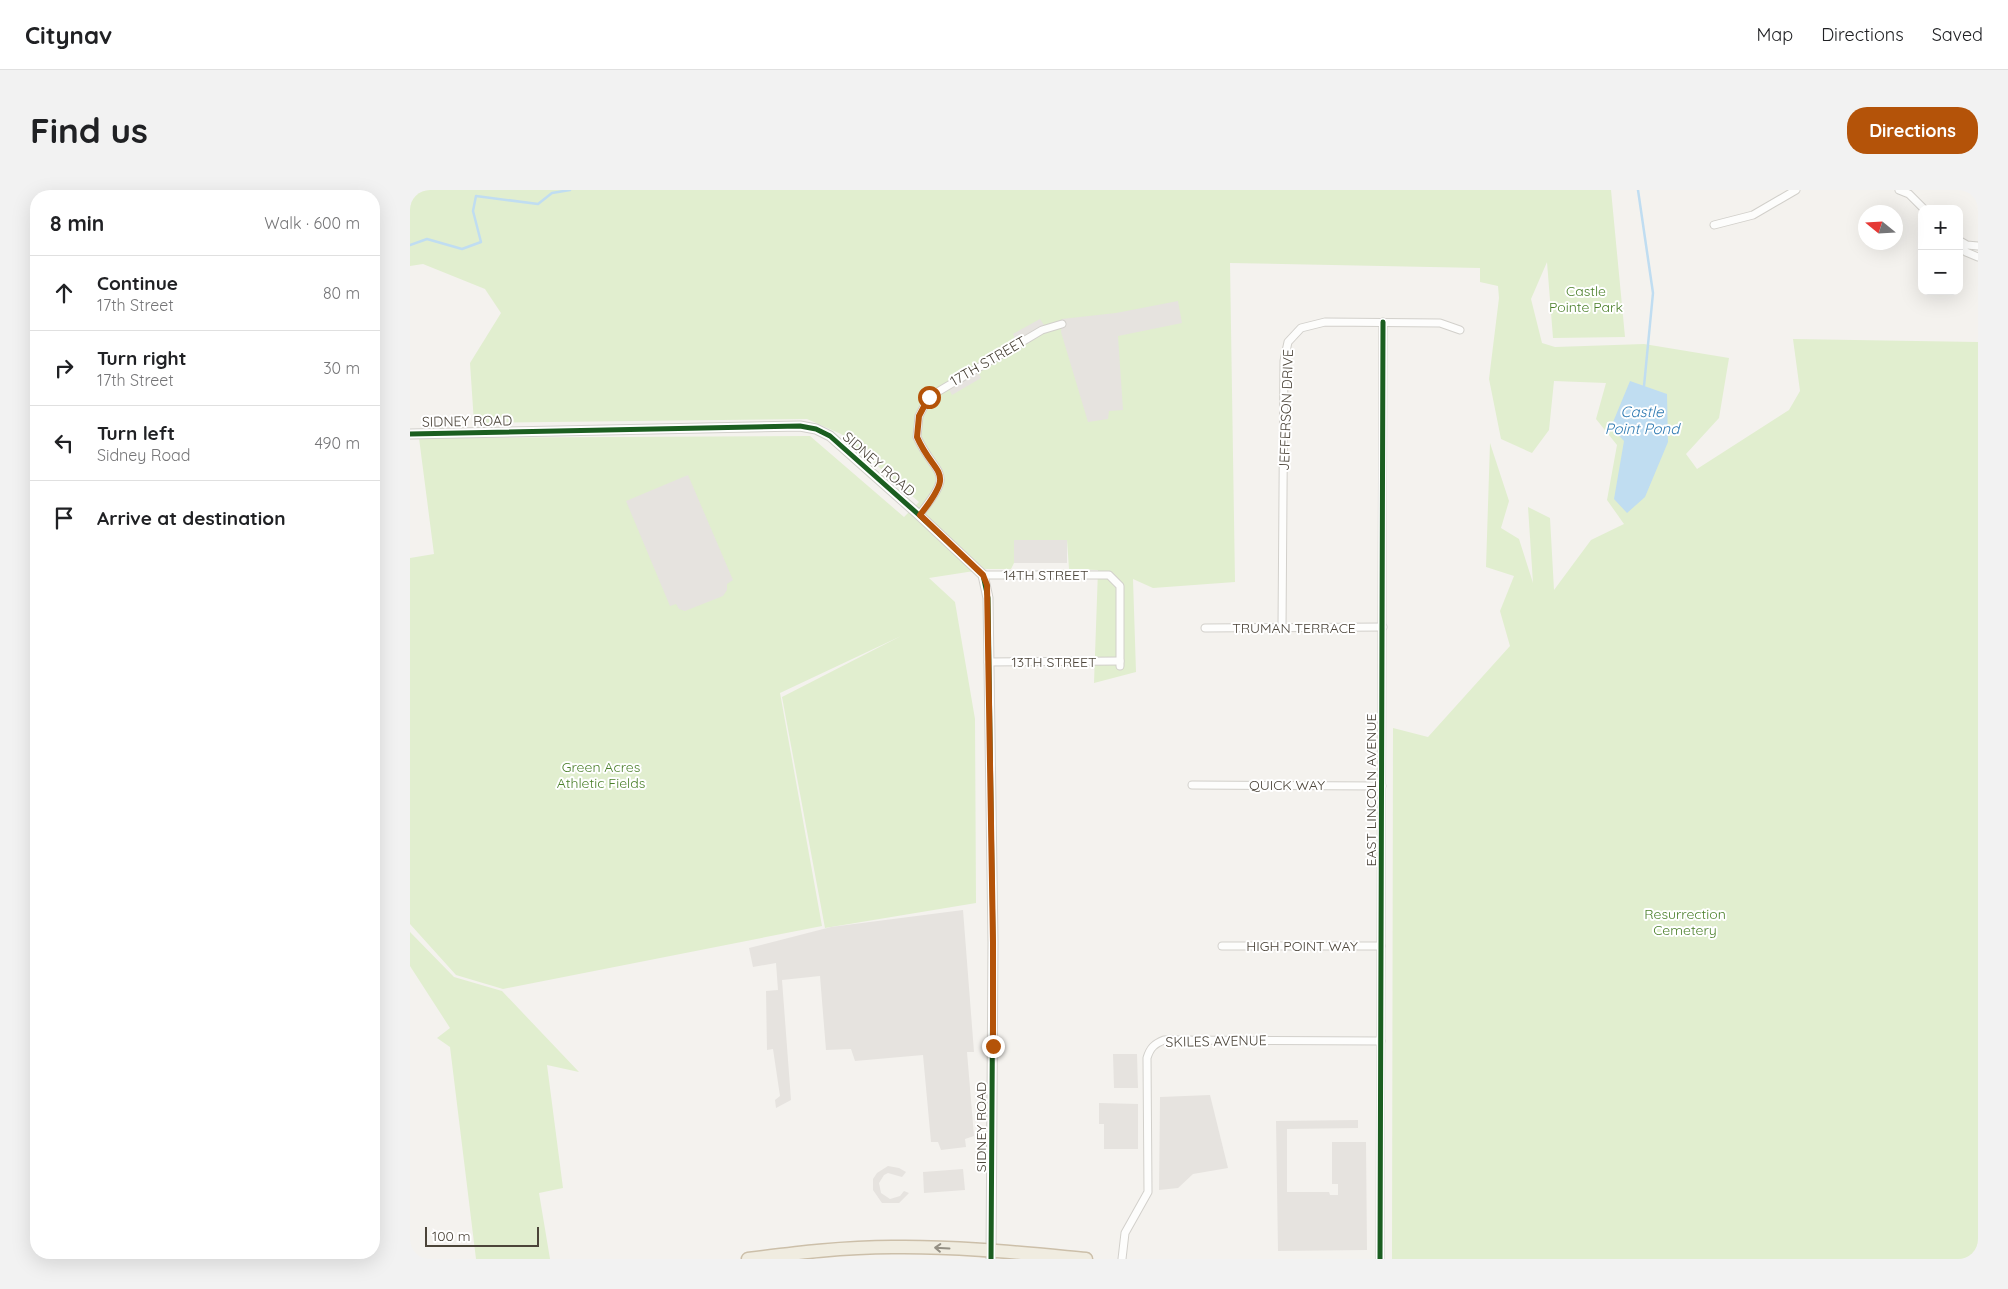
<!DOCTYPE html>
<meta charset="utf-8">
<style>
body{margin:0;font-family:Quicksand,sans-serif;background:#f2f2f2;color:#202124}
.controls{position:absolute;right:15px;top:15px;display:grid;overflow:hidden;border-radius:10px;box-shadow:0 5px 20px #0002}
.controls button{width:45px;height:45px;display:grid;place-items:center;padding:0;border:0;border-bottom:1px solid #e0e0e0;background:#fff;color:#202124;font:25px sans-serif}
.compass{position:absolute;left:1448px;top:15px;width:45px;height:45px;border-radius:50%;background:#fff;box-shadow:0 5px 20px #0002;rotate:288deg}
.scale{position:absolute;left:15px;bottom:12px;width:114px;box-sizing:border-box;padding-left:5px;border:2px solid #4b4439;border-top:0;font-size:14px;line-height:18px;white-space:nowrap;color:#4b4439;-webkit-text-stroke:4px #fff;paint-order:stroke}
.stop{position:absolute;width:15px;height:15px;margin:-11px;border:4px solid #b45309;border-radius:50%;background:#fff}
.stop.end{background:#b45309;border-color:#fff;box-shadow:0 1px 5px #0008}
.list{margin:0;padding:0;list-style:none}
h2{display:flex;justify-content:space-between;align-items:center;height:65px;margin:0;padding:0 20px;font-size:21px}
h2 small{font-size:16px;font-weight:400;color:#757577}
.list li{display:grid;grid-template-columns:32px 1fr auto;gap:15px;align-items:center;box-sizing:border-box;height:75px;padding:0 20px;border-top:1px solid #e0e0e0}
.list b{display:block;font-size:19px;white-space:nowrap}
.list p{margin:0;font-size:16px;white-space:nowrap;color:#757577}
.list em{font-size:16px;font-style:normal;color:#757577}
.icon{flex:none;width:28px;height:28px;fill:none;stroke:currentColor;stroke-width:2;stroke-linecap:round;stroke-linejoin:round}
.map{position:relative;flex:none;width:1568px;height:1069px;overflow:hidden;border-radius:20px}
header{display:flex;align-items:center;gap:30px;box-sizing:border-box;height:70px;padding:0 25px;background:#fff;border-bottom:1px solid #e0e0e0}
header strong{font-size:24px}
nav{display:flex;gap:28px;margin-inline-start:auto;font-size:18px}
.intro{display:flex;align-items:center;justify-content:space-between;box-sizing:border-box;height:120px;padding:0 30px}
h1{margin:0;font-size:35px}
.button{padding:12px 22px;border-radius:20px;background:#b45309;color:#fff;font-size:18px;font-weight:700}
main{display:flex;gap:30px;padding:0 30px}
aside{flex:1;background:#fff;border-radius:20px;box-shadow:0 5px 20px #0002}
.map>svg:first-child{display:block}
.green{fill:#e1eecf}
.parking{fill:#e6e3df}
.water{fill:#c0ddf1}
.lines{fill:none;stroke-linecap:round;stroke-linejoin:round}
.stream{stroke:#c0ddf1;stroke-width:2.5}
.minor-casing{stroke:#d2d0cb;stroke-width:9}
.tertiary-casing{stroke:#d2d0cb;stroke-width:11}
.trunk-casing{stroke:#ccbfa9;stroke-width:15}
.minor{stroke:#fdfdfc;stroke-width:7}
.tertiary{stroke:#fdfdfc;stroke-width:9}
.trunk{stroke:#f0ece0;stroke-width:12}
.cycleway-casing{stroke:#fff;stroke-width:8}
.cycleway{stroke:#1b5e20;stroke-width:5}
.oneway{stroke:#959084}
.route{stroke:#b45309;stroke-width:6}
.labels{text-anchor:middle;stroke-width:4;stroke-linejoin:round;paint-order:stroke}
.park-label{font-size:14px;fill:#4a7f2a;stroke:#fff}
.street-label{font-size:14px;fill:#4b4439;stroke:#fff}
.water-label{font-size:15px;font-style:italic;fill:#2e7ab2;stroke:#fff}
</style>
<header>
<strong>Citynav</strong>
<nav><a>Map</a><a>Directions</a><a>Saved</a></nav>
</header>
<div class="intro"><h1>Find us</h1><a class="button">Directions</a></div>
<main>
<aside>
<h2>8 min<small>Walk · 600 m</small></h2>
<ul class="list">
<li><svg class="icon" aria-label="ahead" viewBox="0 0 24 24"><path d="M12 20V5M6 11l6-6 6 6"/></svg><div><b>Continue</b><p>17th Street</p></div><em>80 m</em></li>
<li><svg class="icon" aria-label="right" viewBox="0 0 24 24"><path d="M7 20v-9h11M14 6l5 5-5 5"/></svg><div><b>Turn right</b><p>17th Street</p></div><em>30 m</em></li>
<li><svg class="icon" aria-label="left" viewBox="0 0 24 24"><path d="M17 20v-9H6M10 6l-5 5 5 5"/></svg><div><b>Turn left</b><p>Sidney Road</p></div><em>490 m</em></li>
<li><svg class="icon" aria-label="arrive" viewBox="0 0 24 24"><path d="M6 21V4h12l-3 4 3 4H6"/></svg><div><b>Arrive at destination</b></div></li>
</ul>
</aside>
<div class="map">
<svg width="1568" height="1069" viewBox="0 0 1568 1069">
<rect width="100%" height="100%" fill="#f4f2ee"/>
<g class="green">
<path d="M0,0H1201L1215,147L1143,148L1137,72L1121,109L1132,153L1145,157L1234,154L1319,168L1309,228L1276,264L1287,279L1379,220L1390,201L1383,149L1568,152V1069H982L983,538L1018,547L1100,456L1090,421L1104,386L1076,377L1080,253L1099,311L1091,338L1109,349L1123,393L1118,317L1140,328L1144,400L1181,350L1214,334L1197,310L1207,255L1186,229L1196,193L1144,191L1139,240L1122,263L1091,249L1079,189L1089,108L1088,96L1070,92V78L820,73L825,392L743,398L723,389L726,482L684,493L688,380L659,379L657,350H604V373L601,379H577L519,388L545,412L565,529L566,713L415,738L372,507L491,446L370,503L412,736L93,799L46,785L0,734V368L24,364L9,248L400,246L494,327L509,312L431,244L397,229L64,233L60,173L91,123L75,99L13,74L0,76Z"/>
<path d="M0,742L44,787L92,801L169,882L137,875L153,998L129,1003L140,1069H66L40,857L27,848L40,838L0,776Z"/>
</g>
<g class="parking">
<path d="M768,111L772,133L708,146L713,220L699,221L698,229L678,232L651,142L652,129L706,123Z"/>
<path d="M630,129L634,135L606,151L603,144Z"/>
<path d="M568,182L571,188L542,205L539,199Z"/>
<path d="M278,285L323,390L317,394V400L313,406L275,421L269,419L266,414L260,416L216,311Z"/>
<rect x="604" y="350" width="53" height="23"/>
<path d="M553,720L564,862H557L564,946L555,949L556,957L531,960L528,952H521L513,865L445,871L441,859L416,860L410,786L372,790L381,910L366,918L365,910L370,906L363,859L357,860L356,801L368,800L366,773L343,777L339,758L421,737Z"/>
<path d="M703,864H727L728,898H704Z"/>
<path d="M800,905L818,978L783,984L768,998L749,1000L750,907Z"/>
<path d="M689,913L728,914V959H694V934H689Z"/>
<path d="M948,930V938L877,939V1002H919L920,1005H928V994H922V952H956L957,1060L868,1061L866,931Z"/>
<path d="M478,976L489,978L496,982L492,987L478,983L474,985L469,993L471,1003L480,1009L490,1006L494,1001L499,1003L489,1013H472L463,1000V989L467,983Z"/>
<path d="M553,979L555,1000L514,1003L513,982Z"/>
</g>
<path class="water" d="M1220,191L1257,204L1258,252L1235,307L1217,323L1204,309L1214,251L1201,237Z"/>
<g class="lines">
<g class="stream">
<path d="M1228,0L1243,103L1234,196"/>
<path d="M0,55L17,49L52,59L71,52L63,21L66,6L128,14L142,3L160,0"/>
</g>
<g class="minor-casing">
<g id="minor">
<path d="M1489,0L1499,4L1514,19"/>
<path d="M1304,35L1343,25L1386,0"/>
<path d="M1550,51L1557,55L1568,56"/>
<path d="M1549,53L1556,62L1568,67"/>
<path d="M509,325C547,279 526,288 507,247L509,226L519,207L632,140L652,134"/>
<path d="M573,385H699L710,396V476"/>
<path d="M795,438L973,437"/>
<path d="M872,438L874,171L878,152L891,138L915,132L1030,133L1050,140"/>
<path d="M578,472L710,471"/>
<path d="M782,595L972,596"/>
<path d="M812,756H971"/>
<path d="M712,1069L715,1043L738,1002L737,868C740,858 744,854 754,850L971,851"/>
<path d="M970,1069L973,132"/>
</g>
</g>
<g class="tertiary-casing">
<path id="tertiary" d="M0,244L390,236L406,239L420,246L509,325L573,385L578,408L583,752L581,1069"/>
</g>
<g class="trunk-casing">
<path id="trunk" d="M338,1069C386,1063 434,1057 482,1057C547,1056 612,1063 676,1069"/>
</g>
<use href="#minor" class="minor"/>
<use href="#tertiary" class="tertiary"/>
<use href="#trunk" class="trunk"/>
<g class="cycleway-casing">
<g id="cycleway">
<path d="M0,244L390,236L406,239L420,246L509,325L573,385L578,408L583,752L581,1069"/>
<path d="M970,1069L973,132"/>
</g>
</g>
<use href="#cycleway" class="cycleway"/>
</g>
<defs><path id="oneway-shaft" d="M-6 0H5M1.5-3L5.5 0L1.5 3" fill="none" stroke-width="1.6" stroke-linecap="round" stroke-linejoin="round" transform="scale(1.25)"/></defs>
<use class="oneway" href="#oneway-shaft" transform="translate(532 1058) rotate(-177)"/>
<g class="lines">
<path class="route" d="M519,207L509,226L507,247C525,288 547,278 510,325L573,385L577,395L583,752V856"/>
</g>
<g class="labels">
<g class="park-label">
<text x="1176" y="106">Castle<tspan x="1176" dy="16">Pointe Park</tspan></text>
<text x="191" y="582">Green Acres<tspan x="191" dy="16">Athletic Fields</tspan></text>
<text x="1275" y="729">Resurrection<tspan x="1275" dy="16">Cemetery</tspan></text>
</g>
<g class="street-label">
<text transform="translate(578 171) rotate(-30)" y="5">17TH STREET</text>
<text transform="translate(876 220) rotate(-88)" y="5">JEFFERSON DRIVE</text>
<text transform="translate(57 231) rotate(-1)" y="5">SIDNEY ROAD</text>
<text transform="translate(469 274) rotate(41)" y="5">SIDNEY ROAD</text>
<text x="636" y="390">14TH STREET</text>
<text x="884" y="443">TRUMAN TERRACE</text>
<text x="644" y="477">13TH STREET</text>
<text x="877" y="600">QUICK WAY</text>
<text transform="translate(961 600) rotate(-90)" y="5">EAST LINCOLN AVENUE</text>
<text x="892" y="761">HIGH POINT WAY</text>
<text transform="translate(806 851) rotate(-1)" y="5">SKILES AVENUE</text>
<text transform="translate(571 937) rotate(-90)" y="5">SIDNEY ROAD</text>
</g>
<g class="water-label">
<text x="1232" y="227">Castle<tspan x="1232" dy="17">Point Pond</tspan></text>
</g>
</g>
</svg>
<div class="controls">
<button>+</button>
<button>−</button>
</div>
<svg class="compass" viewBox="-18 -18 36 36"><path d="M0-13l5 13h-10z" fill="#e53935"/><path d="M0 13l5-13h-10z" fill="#757577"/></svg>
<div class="scale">100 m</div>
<div class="stop" style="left:519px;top:207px"></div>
<div class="stop end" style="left:583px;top:856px"></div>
</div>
</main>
